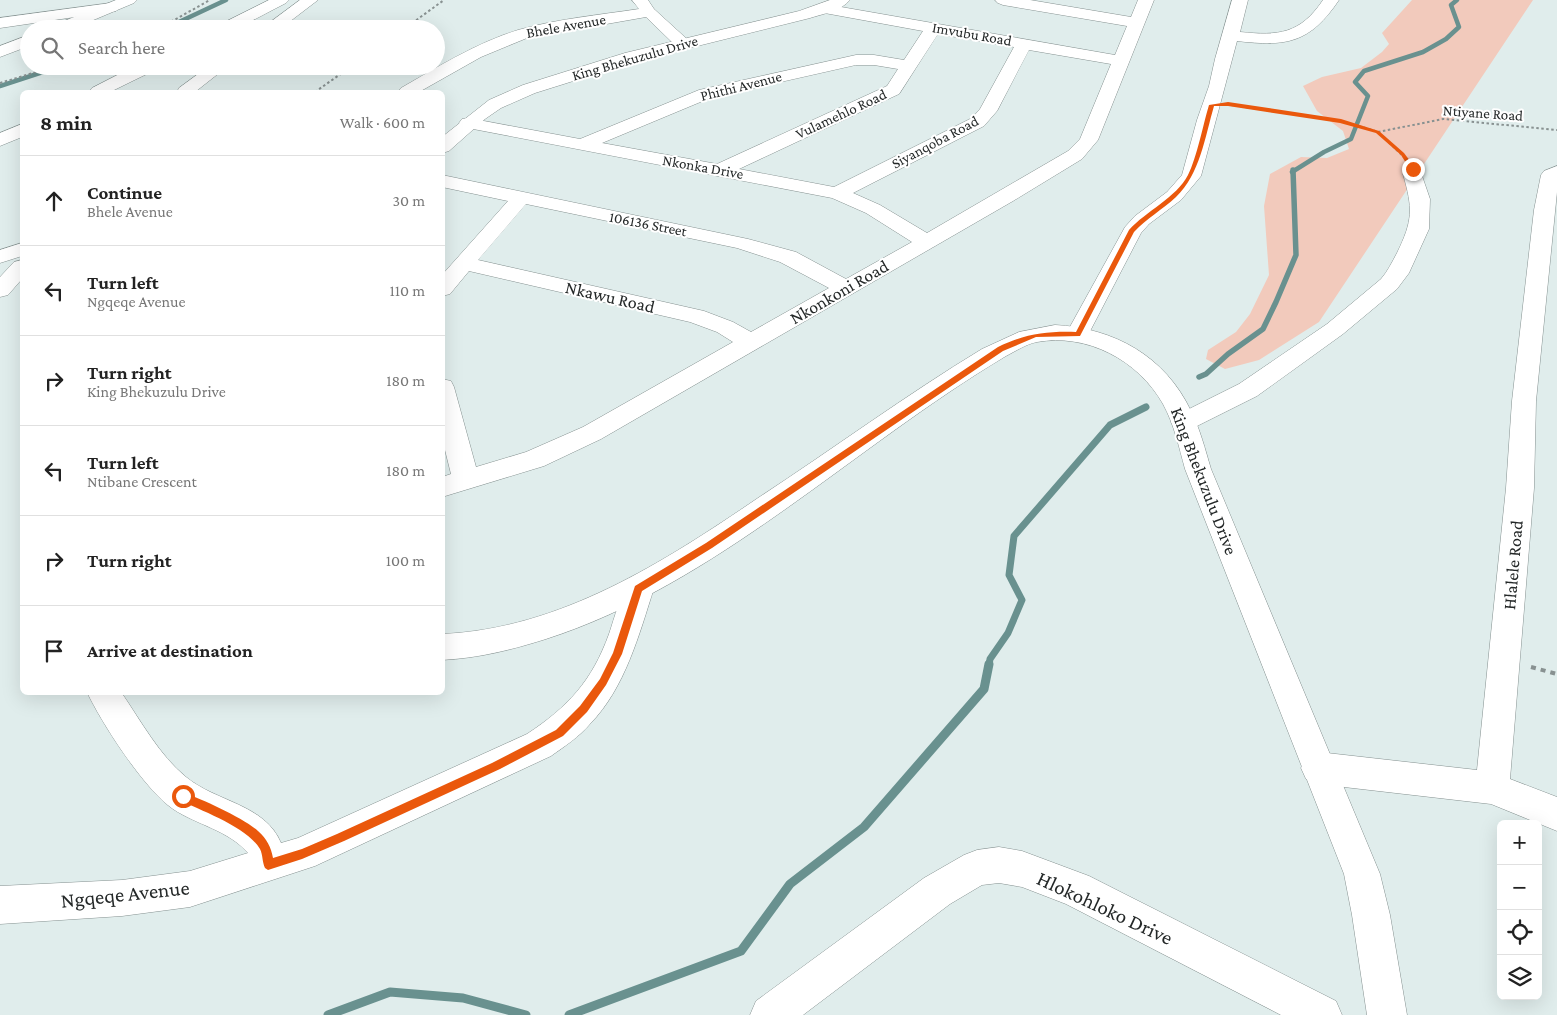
<!DOCTYPE html>
<meta charset="utf-8">
<style>
body{margin:0;font-family:"Crimson Pro",serif;background:#f6f6f6;color:#222}
.controls{position:absolute;right:15px;bottom:15px;display:grid;overflow:hidden;border-radius:8px;box-shadow:0 5px 20px #0002}
.controls button{width:45px;height:45px;display:grid;place-items:center;padding:0;border:0;border-bottom:1px solid #e0e0e0;background:#fff;color:#222;font:25px sans-serif}
.stop{position:absolute;width:15px;height:15px;margin:-11px;border:4px solid #ea580c;border-radius:50%;background:#fff}
.stop.end{background:#ea580c;border-color:#fff;box-shadow:0 1px 5px #0008}
.list{margin:0;padding:0;list-style:none}
h2{display:flex;justify-content:space-between;align-items:center;height:65px;margin:0;padding:0 20px;font-size:21px}
h2 small{font-size:16px;font-weight:400;color:#767676}
.list li{display:grid;grid-template-columns:32px 1fr auto;gap:15px;align-items:center;box-sizing:border-box;height:90px;padding:0 20px;border-top:1px solid #e0e0e0}
.list b{display:block;font-size:19px;white-space:nowrap}
.list p{margin:0;font-size:16px;white-space:nowrap;color:#767676}
.list em{font-size:16px;font-style:normal;color:#767676}
.icon{flex:none;width:28px;height:28px;fill:none;stroke:currentColor;stroke-width:2;stroke-linecap:round;stroke-linejoin:round}
.map{position:relative;flex:none;width:1557px;height:1015px;overflow:hidden}
.search{position:absolute;background:#fff;box-shadow:0 5px 20px #0002;left:20px;top:20px;width:425px;height:55px;display:flex;align-items:center;gap:12px;box-sizing:border-box;padding:0 18px;border-radius:28px;color:#767676;font-size:19px}
.panel{position:absolute;background:#fff;box-shadow:0 5px 20px #0002;left:20px;top:90px;width:425px;height:605px;border-radius:8px}
.map>svg:first-child{display:block}
.green{fill:#f2cabc}
.lines{fill:none;stroke-linecap:round;stroke-linejoin:round}
.stream-far3{stroke:#69918f;stroke-width:4.5}
.stream-far2{stroke:#69918f;stroke-width:5.5}
.stream-far1{stroke:#69918f;stroke-width:7}
.stream{stroke:#69918f;stroke-width:9}
.minor-casing{stroke:#859190;stroke-width:1}
.tertiary-casing{stroke:#859190;stroke-width:1}
.path-far1{stroke:#889191;stroke-width:2;stroke-dasharray:2.5 2.5;stroke-linecap:butt}
.path{stroke:#889191;stroke-width:4;stroke-dasharray:5 5;stroke-linecap:butt}
.minor{fill:#fff;fill-rule:evenodd}
.tertiary{fill:#fff;fill-rule:evenodd}
.route{fill:#ea580c}
.labels{text-anchor:middle;stroke-width:4;stroke-linejoin:round;paint-order:stroke}
.far-street-label{font-size:15px;fill:#242828;stroke:#fff}
.street-label{font-size:18px;fill:#242828;stroke:#fff}
.near-street-label{font-size:21px;fill:#242828;stroke:#fff}
</style>
<div class="map">
<svg width="1557" height="1015" viewBox="0 0 1557 1015">
<rect width="100%" height="100%" fill="#e0edec"/>
<path class="green" d="M1412,0H1533L1319,322L1259,360L1225,369L1206,359L1208,350L1236,332L1250,314L1269,275L1264,206L1270,174L1301,157L1327,158L1349,149L1343,131L1317,111L1303,86L1322,77L1361,68L1382,52L1389,44L1382,33Z"/>
<g class="lines">
<g class="stream-far3">
<path d="M164,29L226,0"/>
<path d="M0,86L61,66"/>
<path d="M1292,172L1324,152L1351,139L1368,96L1355,82L1364,71L1423,52L1446,39L1459,27L1451,5L1457,0"/>
</g>
<path class="stream-far2" d="M1199,377L1206,374L1228,354L1263,329L1276,302L1296,255L1293,170"/>
<path class="stream-far1" d="M989,665L990,659L1008,633L1022,600L1009,575L1014,536L1110,425L1146,407"/>
<g class="stream">
<path d="M328,1015L390,992L463,998L526,1015"/>
<path d="M569,1015L741,951L790,884L864,827L984,689L989,664"/>
</g>
<g class="minor-casing">
<g id="minor">
<path d="M269,0H289L286,3L236,29H215L217,26Z"/>
<path d="M300,0H318L280,29H261Z"/>
<path d="M632,0H648L654,9L688,40L690,43L688,46H676L646,17L527,38L481,57L419,92H398L401,88C438,67 476,43 518,30C557,19 599,15 639,9Z"/>
<path d="M995,0H1030L1131,17L1138,0H1154L1098,140L1082,159L1013,201L601,439L544,466L442,497V477L451,474L442,438V379L451,381L454,387L476,467L526,452L583,427L733,342L717,332L690,322L469,271L450,294L442,296V275L508,201L442,187V175L748,239L796,252L846,279L912,242L866,213L832,198L468,128L462,127L459,123L462,119L468,118L580,139L699,90L856,55H874L904,60L923,31L819,12L816,9L819,6L824,4L1115,55L1127,26L1003,5L998,3ZM938,34L1014,47L980,109L972,118L834,187L739,169L899,94ZM1029,50L1111,64L1080,139L1068,151L927,233L880,205L853,193L984,126L997,111ZM856,65H874L898,69L887,86L717,164L602,143L710,98ZM526,204L737,248L780,262L829,288L751,332L733,322L704,311L478,260Z"/>
<path d="M1232,0H1248L1240,32C1279,36 1300,34 1323,0H1339C1310,43 1287,47 1237,41L1201,176L1181,200L1149,224L1141,233L1086,339L1078,341L1070,339L1066,334L1125,227L1135,216L1167,192L1182,175L1197,120L1209,86L1215,59Z"/>
<path d="M111,3L116,5L119,8L116,11L0,28V18Z"/>
<path d="M135,66H157L155,70L110,92H89L92,88Z"/>
<path d="M209,66H228L195,92H177L179,88Z"/>
<path d="M22,124V137L0,146V133Z"/>
<path d="M1557,166V192L1536,401L1534,488L1510,779L1557,797V831L1491,804L1318,784L1306,779L1301,768L1306,757L1318,752L1477,770L1506,488L1512,401L1534,210L1541,175L1544,171Z"/>
<path d="M1413,168L1420,170L1430,199L1429,229L1409,273L1397,289L1343,334L1257,396L1193,428L1184,431L1175,428L1171,422L1175,416L1239,384L1327,324L1381,279C1388,271 1392,262 1397,253C1413,220 1413,209 1403,174L1406,170Z"/>
<path d="M22,243V256L0,263V250Z"/>
<path d="M22,260V279L8,295L0,297V277L14,262Z"/>
<path d="M639,576L649,580L654,588C639,635 625,688 590,724C579,737 565,746 551,756L315,866L190,907L122,916L0,924V886L122,880L190,871L248,853C228,830 197,825 173,809C145,790 102,724 87,692H121C141,721 159,755 186,777C216,802 265,804 281,843L298,838L527,734C568,707 592,681 609,634C615,616 620,597 629,580Z"/>
<path d="M999,847L1022,851L1089,876L1336,1001L1342,1015H1281L1066,904L1022,887L999,883L982,885L950,904L803,1015H750L756,1001L924,878L964,855L977,850Z"/>
</g>
</g>
<g class="tertiary-casing">
<g id="tertiary">
<path d="M116,0H137L134,3L72,29H50L52,26Z"/>
<path d="M830,0H850C841,11 822,14 810,18L637,61L535,93L501,108L485,119L449,151L442,153V137L489,100L523,85L625,53L799,11Z"/>
<path d="M29,35V46L0,57V46Z"/>
<path d="M1055,325C1114,328 1165,356 1191,411C1200,429 1205,449 1211,469L1380,874L1390,915L1407,1015H1367L1352,915L1344,874L1185,469C1179,447 1174,424 1163,404C1138,360 1087,333 1037,342C1026,344 1016,351 1006,356C853,447 717,584 546,639C511,650 479,658 442,660V634C560,629 664,562 758,498C833,449 906,395 982,349L1019,332Z"/>
</g>
</g>
<g class="path-far1">
<path d="M158,29L210,0"/>
<path d="M404,29L444,0"/>
<path d="M0,83L56,66"/>
<path d="M315,92L352,66"/>
<path d="M1231,105L1341,121L1369,129L1378,132L1406,159"/>
<path d="M1378,132L1443,119L1557,130"/>
</g>
<path class="path" d="M1531,667L1557,674"/>
<use href="#minor" class="minor"/>
<use href="#tertiary" class="tertiary"/>
</g>
<path class="route" d="M1228,102L1341,119L1379,131L1404,153L1416,169L1411,171L1401,155L1376,133L1340,123L1228,106H1214C1205,137 1200,174 1176,197C1162,210 1147,218 1134,232L1080,336L1036,337L1003,351L712,548L642,591L622,654L606,685L587,712L563,736L500,769L344,841L302,859L268,870L265,868C262,862 263,855 260,849C247,827 202,811 179,800V793L183,792C203,800 242,817 258,831C267,839 271,847 273,858L302,849L337,834L492,763L556,730L580,706L600,679L613,653L635,586L706,543L998,347C1024,334 1047,331 1076,332L1129,230C1146,211 1176,198 1188,175C1197,157 1203,125 1209,105Z"/>
<g class="labels">
<g class="far-street-label">
<text transform="translate(566 26) rotate(-10)" y="5">Bhele Avenue</text>
<text transform="translate(972 34) rotate(10)" y="5">Imvubu Road</text>
<text transform="translate(635 58) rotate(-16)" y="5">King Bhekuzulu Drive</text>
<text transform="translate(741 86) rotate(-14)" y="5">Phithi Avenue</text>
<text transform="translate(1483 113) rotate(4)" y="5">Ntiyane Road</text>
<text transform="translate(841 114) rotate(-25)" y="5">Vulamehlo Road</text>
<text transform="translate(935 142) rotate(-28)" y="5">Siyanqoba Road</text>
<text transform="translate(703 167) rotate(10)" y="5">Nkonka Drive</text>
<text transform="translate(648 224) rotate(11)" y="5">106136 Street</text>
</g>
<g class="street-label">
<text transform="translate(839 292) rotate(-30)" y="6">Nkonkoni Road</text>
<text transform="translate(610 297) rotate(13)" y="6">Nkawu Road</text>
<text transform="translate(1204 481) rotate(69)" y="6">King Bhekuzulu Drive</text>
<text transform="translate(1513 565) rotate(-85)" y="6">Hlalele Road</text>
</g>
<g class="near-street-label">
<text transform="translate(125 894) rotate(-6)" y="7">Ngqeqe Avenue</text>
<text transform="translate(1105 908) rotate(25)" y="7">Hlokohloko Drive</text>
</g>
</g>
</svg>
<div class="controls">
<button>+</button>
<button>−</button>
<button><svg class="icon" aria-label="locate" viewBox="0 0 24 24"><circle cx="12" cy="12" r="6"/><path d="M12 2v4M12 18v4M2 12h4M18 12h4"/></svg></button>
<button><svg class="icon" aria-label="layers" viewBox="0 0 24 24"><path d="M12 4l9 5-9 5-9-5zM3 14l9 5 9-5"/></svg></button>
</div>
<div class="stop" style="left:183px;top:796px"></div>
<div class="stop end" style="left:1413px;top:169px"></div>
<div class="search"><svg class="icon" aria-label="search" viewBox="0 0 24 24"><circle cx="10" cy="10" r="6"/><path d="M15 15l6 6"/></svg>Search here</div>
<section class="panel">
<h2>8 min<small>Walk · 600 m</small></h2>
<ul class="list">
<li><svg class="icon" aria-label="ahead" viewBox="0 0 24 24"><path d="M12 20V5M6 11l6-6 6 6"/></svg><div><b>Continue</b><p>Bhele Avenue</p></div><em>30 m</em></li>
<li><svg class="icon" aria-label="left" viewBox="0 0 24 24"><path d="M17 20v-9H6M10 6l-5 5 5 5"/></svg><div><b>Turn left</b><p>Ngqeqe Avenue</p></div><em>110 m</em></li>
<li><svg class="icon" aria-label="right" viewBox="0 0 24 24"><path d="M7 20v-9h11M14 6l5 5-5 5"/></svg><div><b>Turn right</b><p>King Bhekuzulu Drive</p></div><em>180 m</em></li>
<li><svg class="icon" aria-label="left" viewBox="0 0 24 24"><path d="M17 20v-9H6M10 6l-5 5 5 5"/></svg><div><b>Turn left</b><p>Ntibane Crescent</p></div><em>180 m</em></li>
<li><svg class="icon" aria-label="right" viewBox="0 0 24 24"><path d="M7 20v-9h11M14 6l5 5-5 5"/></svg><div><b>Turn right</b></div><em>100 m</em></li>
<li><svg class="icon" aria-label="arrive" viewBox="0 0 24 24"><path d="M6 21V4h12l-3 4 3 4H6"/></svg><div><b>Arrive at destination</b></div></li>
</ul>
</section>
</div>
